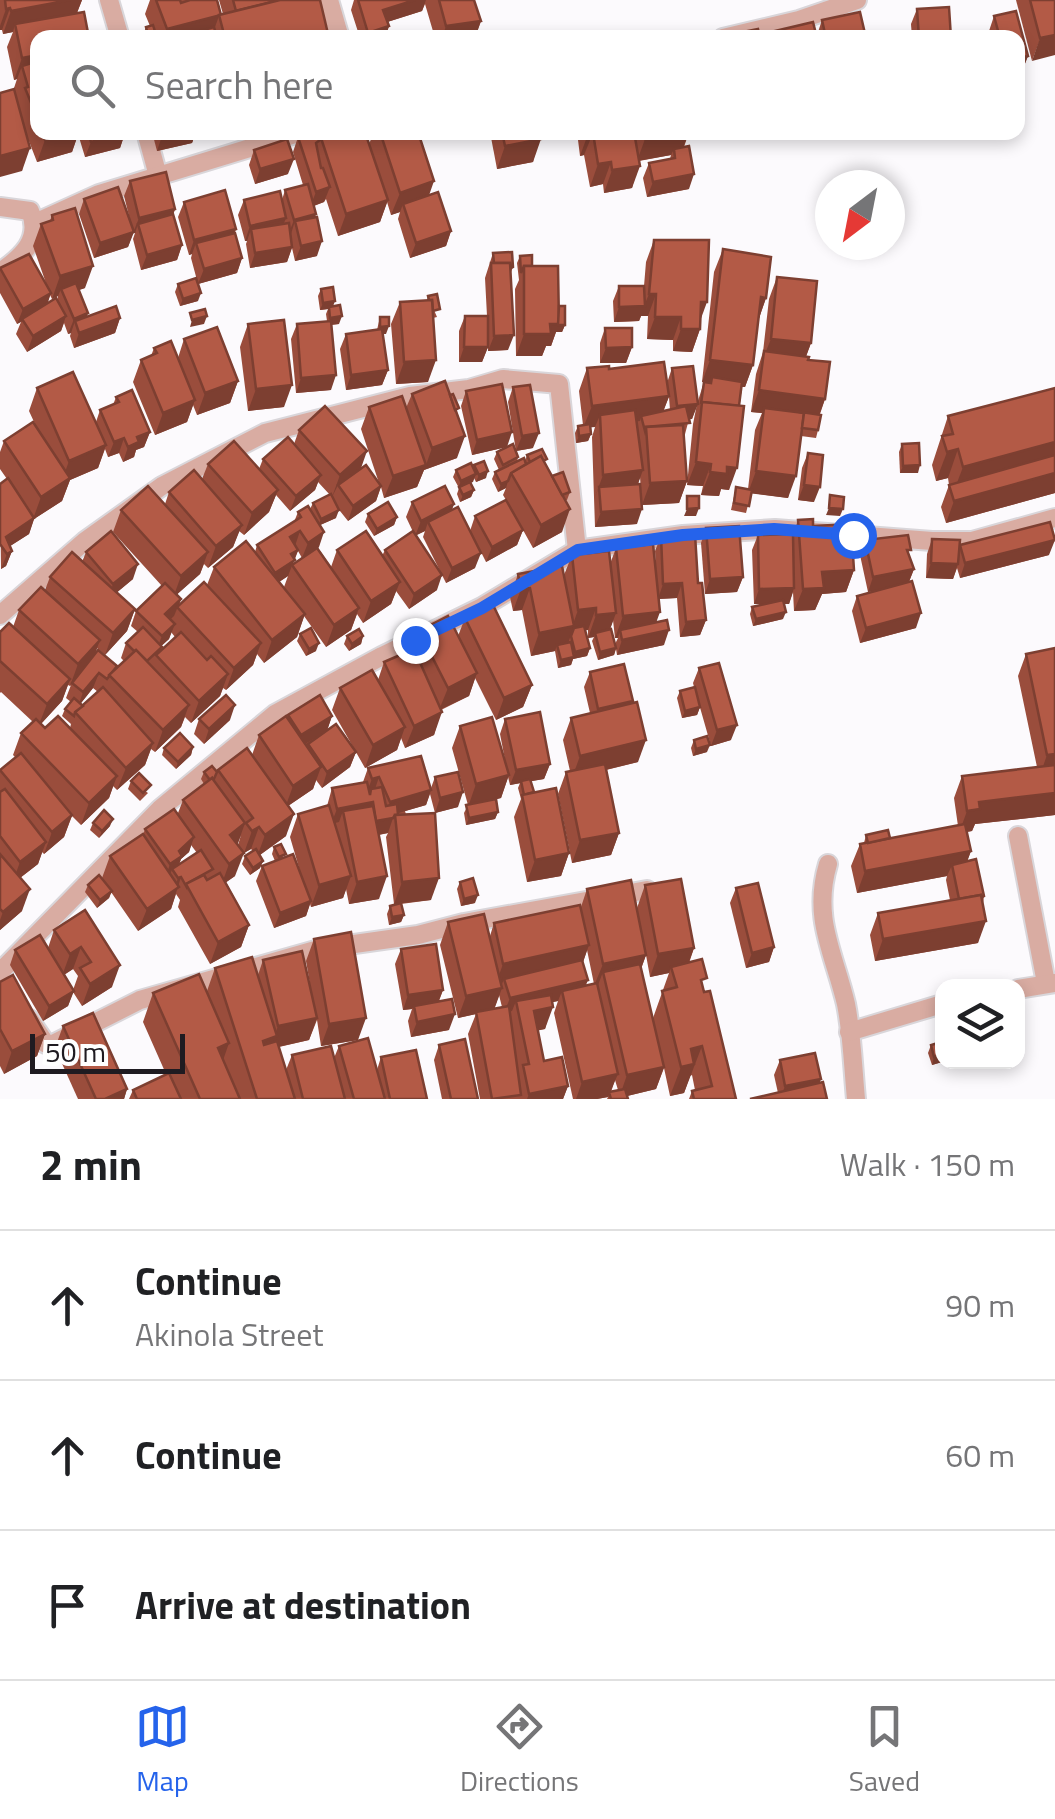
<!DOCTYPE html>
<meta charset="utf-8">
<style>
body{margin:0;font-family:"Titillium Web",sans-serif;background:#f6f6f6;color:#202124}
.controls{position:absolute;right:30px;bottom:30px;display:grid;overflow:hidden;border-radius:20px;box-shadow:0 5px 15px #0003}
.controls button{width:90px;height:90px;display:grid;place-items:center;padding:0;border:0;border-bottom:2px solid #e0e0e0;background:#fff;color:#202124;font:50px sans-serif}
.compass{position:absolute;left:815px;top:170px;width:90px;height:90px;border-radius:50%;background:#fff;box-shadow:0 5px 15px #0003;rotate:212deg}
.scale{position:absolute;left:30px;bottom:25px;width:155px;box-sizing:border-box;padding-left:10px;border:5px solid #1f1b21;border-top:0;font-size:28px;line-height:35px;white-space:nowrap;color:#1f1b21;-webkit-text-stroke:8px #fff;paint-order:stroke}
.stop{position:absolute;width:30px;height:30px;margin:-22px;border:8px solid #2563eb;border-radius:50%;background:#fff}
.stop.end{background:#2563eb;border-color:#fff;box-shadow:0 2px 10px #0008}
.list{margin:0;padding:0;list-style:none}
h2{display:flex;justify-content:space-between;align-items:center;height:130px;margin:0;padding:0 40px;font-size:42px}
h2 small{font-size:32px;font-weight:400;color:#757577}
.list li{display:grid;grid-template-columns:65px 1fr auto;gap:30px;align-items:center;box-sizing:border-box;height:150px;padding:0 40px;border-top:2px solid #e0e0e0}
.list b{display:block;font-size:38px;white-space:nowrap}
.list p{margin:0;font-size:32px;white-space:nowrap;color:#757577}
.list em{font-size:32px;font-style:normal;color:#757577}
.icon{flex:none;width:55px;height:55px;fill:none;stroke:currentColor;stroke-width:2;stroke-linecap:round;stroke-linejoin:round}
.map{position:relative;flex:none;width:1055px;height:1099px;overflow:hidden}
.search{position:absolute;background:#fff;box-shadow:0 5px 15px #0003;left:30px;right:30px;top:30px;height:110px;display:flex;align-items:center;gap:25px;box-sizing:border-box;padding:0 35px;border-radius:20px;color:#757577;font-size:38px}
.sheet{height:580px;background:#fff}
nav{display:flex;justify-content:space-around;align-items:center;box-sizing:border-box;height:140px;border-top:2px solid #e0e0e0;background:#fff;font-size:28px;color:#757577}
nav a{display:grid;justify-items:center;gap:5px}
nav .on{color:#2563eb}
.map>svg:first-child{display:block}
.lines{fill:none;stroke-linecap:round;stroke-linejoin:round}
.minor-casing{stroke:#d9d6da;stroke-width:22}
.minor{stroke:#d9aca2;stroke-width:18}
.wall{fill:#9a4d3c;fill-rule:evenodd}
.shaded-wall{fill:#7d3f31}
.building{fill:#b35a46;stroke:#7d3f31;stroke-width:2.5}
.route{stroke:#2563eb;stroke-width:12}
</style>
<div class="map">
<svg width="1055" height="1099" viewBox="0 0 1055 1099">
<rect width="100%" height="100%" fill="#fcfafd"/>
<g class="lines">
<g class="minor-casing">
<g id="minor">
<path d="M109,0L120,38"/>
<path d="M329,0L340,38"/>
<path d="M723,38L799,20L857,0"/>
<path d="M146,132L158,176"/>
<path d="M0,207L30,211C42,239 22,257 0,272"/>
<path d="M35,223L99,194L302,132"/>
<path d="M0,615L85,541L162,486L265,433L410,396L469,389L503,379L559,384L577,550"/>
<path d="M1018,836L1046,983"/>
<path d="M828,864C812,918 834,953 846,1004C852,1034 853,1068 856,1099"/>
<path d="M0,972L160,809L275,714L382,656L482,607L577,550L683,535L775,529L932,541H972L1055,518"/>
<path d="M1018,989L1055,983"/>
<path d="M29,1019L46,1044L51,1045L140,1000L319,949L418,935L464,923L647,890"/>
<path d="M849,1032L942,1004"/>
</g>
</g>
<use href="#minor" class="minor"/>
</g>
<g class="wall">
<path d="M0,0H82L77,13L38,38V132L125,133L120,148L85,157L78,134L72,152L37,162L27,136L22,171L14,88L17,79L14,80L7,47L13,32L3,34L2,30H0Z"/>
<path d="M150,0H217L221,15L223,14L219,0H320L329,38H144L143,35L146,27L150,26L145,14Z"/>
<path d="M354,0H474L481,21L475,37L477,38H435L425,4L422,11L387,22L389,26L385,38H360L351,10Z"/>
<path d="M1016,0H1055L1032,61Z"/>
<path d="M917,9L951,38H912L911,24Z"/>
<path d="M1016,11L1028,56L1022,71L1018,72V38H991L989,31L994,16Z"/>
<path d="M822,20L866,38H769L771,32L817,35Z"/>
<path d="M152,132H196L192,143L157,151Z"/>
<path d="M374,132H418L429,195L451,231L446,246L410,258L398,219L400,212L391,215L387,202L380,222L338,236L326,199L324,202L314,206L316,214L314,218L317,256L295,261L292,248L287,262L250,268L246,244L247,241H245L238,215L244,200H282L285,190L303,185L293,152L298,137L369,144Z"/>
<path d="M490,132H540L533,162L497,169Z"/>
<path d="M577,132H689L684,147L689,189L647,197L643,178L649,163L670,159L671,155L639,161L632,188L604,193L603,184L590,187L584,155L580,156Z"/>
<path d="M254,150L288,174L255,184L249,165Z"/>
<path d="M130,181L175,209L173,215L182,245L177,260L141,270L133,239L135,233H133L128,247L94,258L79,214L84,199L131,224L124,196Z"/>
<path d="M184,202L236,229L234,233L242,258L237,273L198,284L191,258L192,254L189,255L178,217Z"/>
<path d="M52,215L85,288L79,290L87,317L120,318L115,333L74,348L70,336L71,333L68,334L64,323L61,331L27,352L16,334L21,322L17,324L0,293V268L47,286L33,246L41,224L50,221ZM50,295L52,299L58,296L57,300L47,304Z"/>
<path d="M654,240L700,322V329L692,352L673,351V340L647,339L648,316H641L639,321L614,322L613,301L619,286H644L646,262Z"/>
<path d="M723,249L766,298L758,321L753,365L745,387H742L729,490L721,489L719,496L701,495L703,486L687,485L693,424L697,404L692,419H689L684,438L687,481L679,503L642,505L640,477L638,484L637,524L595,527L592,437L595,427H590L591,434L588,441L576,443L575,433L578,426L583,425L579,391L587,368L609,369L667,383L672,368L697,404L704,382H702L714,272ZM669,397L670,410L663,411Z"/>
<path d="M493,253L513,267L511,272L508,350L488,351V337V347L482,362H459V331L465,316H487L485,278Z"/>
<path d="M520,256L532,266L559,306L565,325L562,332H556L551,346H546L542,356H516L515,289L519,280L517,263Z"/>
<path d="M777,277L811,343L806,356L825,399L820,414L818,430L816,438L801,436L788,498L751,493L746,513L731,510L736,487L748,489L755,430L762,413L751,412L756,374L763,352L769,299Z"/>
<path d="M178,284L198,301L180,306L175,292Z"/>
<path d="M321,289L334,306L339,324L331,325V390L296,393L291,339L297,324L327,321L326,314L328,309L320,310L318,296Z"/>
<path d="M428,296L437,317L433,318L428,382L396,384L391,324L400,302L427,300Z"/>
<path d="M380,317L386,334H383L388,370L382,385L346,390L340,349L346,334L377,330Z"/>
<path d="M248,324L284,407L248,411L240,347Z"/>
<path d="M605,328L632,347L626,363H600V343Z"/>
<path d="M184,339L238,381L230,403L197,415L193,405L187,422L155,435L133,382L141,360L151,356L154,348L178,358Z"/>
<path d="M513,387L533,448L516,451L508,402Z"/>
<path d="M37,388L96,422L100,410L113,405L116,397L150,432L144,447L136,450L134,457L123,462L119,453L108,457L105,449L98,468L70,480L62,501L34,519L29,534L10,546L12,551L6,566L1,569L0,484L7,479L0,469V452L4,441L35,424L29,411Z"/>
<path d="M1055,388V493L946,523L941,507L949,485L948,478L936,481L932,465L948,416Z"/>
<path d="M466,391L507,447L518,457L517,462L525,461L527,455L545,464L552,476L570,492L567,500H565L562,532L533,548L508,503L523,530L517,545L486,562L477,544L475,568L446,583L423,537L425,531L416,535L437,590L409,609L396,591L391,604L363,623L357,614L351,630L326,647L304,616L297,637L264,663L257,654L253,665L226,690L223,688L220,696L191,723L185,717L181,727L155,752L151,749L145,765L117,790L113,786L109,798L81,825L72,816L64,837L44,854L42,852L38,864L20,878L22,911L0,930V772L16,758L13,755L21,733L33,722L1,692L0,693V632L13,627L19,610L45,590L50,577L82,562L86,552L133,579L117,592L135,609L127,631L105,655L97,648L95,654L116,669L124,661L121,658L126,643L138,632L131,626L136,611L162,586L113,532L121,510L165,504L169,492L202,479L208,464L259,469L263,459L294,444L299,430L361,469L379,483L361,429L369,407L406,408L412,394L457,414V458L424,470L417,487L384,498L381,487L376,501L348,521L336,506V518L320,525L319,547L318,548L331,567L337,550L382,556L385,550L414,534L406,517L412,502L452,510L470,531L475,516L506,500L503,495L506,488L498,492L492,479L495,472L499,470L494,459L497,452L506,447L472,455L461,406ZM318,482L330,495L313,503L310,509L298,512L294,522L257,545L255,552L214,567L207,585L179,606L181,599L177,594L200,574L204,564L208,568L233,547L239,531L244,535L269,512L276,495L290,511L315,490ZM298,551L302,558L293,564ZM288,576L284,587L279,582ZM171,632L175,637L161,650V646L169,639ZM68,685L70,686L71,685L66,698L71,702L65,709L62,716L71,724L70,728H45L41,724L62,701ZM93,688L98,692L83,706L80,704Z"/>
<path d="M902,444L918,473H900L899,452Z"/>
<path d="M808,453L814,502L798,500L802,468Z"/>
<path d="M474,465L486,478L476,482L474,478L471,483L474,490L471,497L460,502L457,494L459,488L453,477L456,470L473,468Z"/>
<path d="M368,514L397,517L394,525L374,536L365,522Z"/>
<path d="M798,520L813,526L854,570L846,592L822,594L815,610L794,611L793,592L789,604H784L783,619L753,626L750,614L752,607L764,604H754L752,550L758,535H793Z"/>
<path d="M706,528L743,577L737,592L705,594L701,543Z"/>
<path d="M661,536L698,583L706,620L700,635L680,637L677,598L658,599L656,622L664,645L617,655L616,649L614,655L598,660L592,641L594,637L588,638V630H585L590,648L587,656L573,659L571,665L558,668L555,651L531,656L522,610L513,611L510,597L518,574L564,575L572,555L610,564L616,548L657,586L655,551ZM613,620L615,638H618L615,644L610,629Z"/>
<path d="M932,539L959,549L960,545L1049,555L960,578L957,568L953,579L926,578L927,554Z"/>
<path d="M865,540L909,555L914,569L909,582L916,628L860,643L852,611L857,596L888,588L868,592L860,555Z"/>
<path d="M465,618L532,685L523,707L496,720L475,678L469,696L441,710L434,735L405,748L401,738L397,750L365,768L332,710L340,688L378,680L384,662L412,650L419,631L458,636Z"/>
<path d="M300,634L316,651L306,656L297,641Z"/>
<path d="M347,636H363L361,644L349,651L344,644Z"/>
<path d="M1055,648V815L975,824L972,831L967,832L971,851L967,861L984,896L978,943L875,961L870,935L878,913L950,900L946,880L947,876L857,893L851,866L860,844L864,843L866,835L890,838L958,826L954,798L962,776L1037,767L1018,676L1026,654Z"/>
<path d="M699,668L731,740L711,746L699,704L700,707L697,715L682,718L677,698L680,691L694,687L693,683Z"/>
<path d="M590,672L632,703L638,762L606,770L619,833L611,855L572,863L558,794L566,772L570,771L563,740L571,718L590,713L584,687Z"/>
<path d="M288,715L332,716L327,730L356,752L350,767L322,788L316,780L313,789L288,806L286,836L260,855L263,861L260,868L250,875L242,864L245,856L253,851L251,849L244,853L238,845L241,835L237,845L235,876L226,882L249,925L241,947L210,964L178,907L180,900L176,894L171,909L138,931L111,892L109,898L97,908L85,892L88,885L102,878L110,856L143,835L145,829L178,813L183,800L204,784L201,779L204,772H217L218,770L252,755L259,735L287,717ZM191,845L197,853L179,865L181,859L189,852Z"/>
<path d="M199,719L230,720L204,744L194,734Z"/>
<path d="M505,719L550,764L544,779L531,781L534,793L569,853L561,876L527,882L514,817L521,799L518,788L520,783L510,785L508,777L501,798L491,800L498,812L495,819L466,825L464,813L468,805L452,748L460,726L506,765L500,734Z"/>
<path d="M694,740L707,752L693,756L691,748Z"/>
<path d="M193,747L191,755L176,769L162,755L164,748Z"/>
<path d="M368,768L431,788L435,777L458,807L435,813L430,794L426,805L405,811L431,900L401,904L404,915L401,922L389,925L387,914L390,906L394,904L386,837L388,833L379,835V899L349,904L346,889L343,898L311,907L310,904L306,916L274,928L256,881L262,866L275,861L272,854L274,847L302,878L290,837L298,814L327,806L332,788L363,782Z"/>
<path d="M131,781L148,793L140,801L128,789Z"/>
<path d="M93,823L110,826L99,838L90,830Z"/>
<path d="M460,882L475,903L461,906L457,889Z"/>
<path d="M645,885L694,948L689,963L703,989L736,1099H689L692,1091L695,1090L692,1075L690,1076L684,1093L670,1096L664,1068L656,1089L627,1096L628,1099H607L608,1097L597,1099H573L554,1013L558,1001L552,1002L545,1029L538,1030L544,1061L568,1086L563,1099H480L468,1034L476,1014L458,1018L440,945L448,922L490,936L494,923L581,907L587,889L637,908ZM587,950L594,984L585,986L583,962ZM646,955L650,977L669,973L653,1018L641,969ZM499,995L502,1007L494,1009ZM615,1080L618,1090L611,1092Z"/>
<path d="M736,888L774,947L769,962L746,968L730,903Z"/>
<path d="M85,910L112,987L82,1006L73,992L68,1006L43,1021L10,965L15,950L48,948L54,930ZM73,969L78,976L73,990L64,975Z"/>
<path d="M314,939L358,1040L321,1046L317,1020L309,1040L279,1047L286,1070L292,1055L334,1058L339,1046L377,1070L381,1057L427,1099H129L133,1090L166,1074L143,1022L153,993L207,991L215,968L258,975L263,960L312,996L306,961Z"/>
<path d="M401,949L443,990L439,1001L449,1030L411,1037L408,1021L412,1009L403,1010L395,964Z"/>
<path d="M0,982L45,1034L37,1056L4,1074L0,1066Z"/>
<path d="M63,1026L127,1089L124,1099H78L55,1048Z"/>
<path d="M439,1045L478,1099H442L434,1060Z"/>
<path d="M931,1045L942,1062L932,1065L928,1053Z"/>
<path d="M780,1060L821,1079L819,1083L778,1093L774,1075Z"/>
</g>
<g class="shaded-wall">
<path d="M70,0H82L74,20L15,24L13,32L3,34L11,11Z"/>
<path d="M415,0H426L422,11L378,25L383,10Z"/>
<path d="M10,8L2,30H0V26L6,9Z"/>
<path d="M219,16L211,38H164L167,29Z"/>
<path d="M481,21L475,38H442L446,26Z"/>
<path d="M389,26L385,38H367L368,33Z"/>
<path d="M1055,35V55L1032,61L1040,38Z"/>
<path d="M38,55V76L22,66L17,79L14,80L22,58Z"/>
<path d="M1028,56L1022,71L1018,72V58Z"/>
<path d="M70,132H79L72,152L37,162L45,140Z"/>
<path d="M179,132H196L192,143L157,151L162,136Z"/>
<path d="M681,132H689L681,153L674,149L671,155L637,161L645,139Z"/>
<path d="M125,133L120,148L85,157L91,142Z"/>
<path d="M593,133L584,155L580,156L588,134Z"/>
<path d="M541,139L533,162L497,169L505,146Z"/>
<path d="M30,148L22,171L0,177V156Z"/>
<path d="M294,159L288,174L255,184L260,169Z"/>
<path d="M611,162L603,184L590,187L598,164Z"/>
<path d="M640,166L632,188L604,193L612,170Z"/>
<path d="M694,174L689,189L647,197L653,182Z"/>
<path d="M434,181L426,204H403L400,212L391,215L400,193Z"/>
<path d="M330,187L324,202L310,207L316,192Z"/>
<path d="M388,200L380,222L338,236L346,214Z"/>
<path d="M175,209L170,224H138L135,233H133L139,218Z"/>
<path d="M316,214L310,229L295,221L291,234L288,235L294,220Z"/>
<path d="M286,218L280,233L251,229L247,241H245L250,226Z"/>
<path d="M236,229L230,244L196,243L192,254L189,255L194,240Z"/>
<path d="M451,231L446,246L410,258L416,243Z"/>
<path d="M134,232L128,247L94,258L100,243Z"/>
<path d="M322,241L317,256L295,261L301,246Z"/>
<path d="M182,245L177,260L141,270L147,255Z"/>
<path d="M292,247L287,262L250,268L255,253Z"/>
<path d="M242,258L237,273L198,284L204,269Z"/>
<path d="M93,266L85,288L64,295L61,289L58,296L52,299L60,276Z"/>
<path d="M51,293L46,308L17,324L23,309Z"/>
<path d="M201,293L198,301L180,306L183,299Z"/>
<path d="M649,294H656L648,316H641L639,321L614,322L619,307L644,306Z"/>
<path d="M761,297L766,298L758,321Z"/>
<path d="M335,301L332,309L329,307L328,309L320,310L323,303Z"/>
<path d="M701,302H707L699,324Z"/>
<path d="M88,313L83,328L75,321L71,333L68,334L74,319Z"/>
<path d="M66,316L61,331L27,352L33,336Z"/>
<path d="M207,316L204,324L190,327L192,320Z"/>
<path d="M342,316L339,324L328,325L330,318Z"/>
<path d="M655,317H681L673,340L647,339Z"/>
<path d="M120,318L115,333L74,348L79,333Z"/>
<path d="M550,324L565,325L562,332H556L551,346H546L542,356H516L524,334Z"/>
<path d="M389,326L386,334H377L380,327Z"/>
<path d="M681,329H700L692,352L673,351Z"/>
<path d="M514,335L508,350L488,351L494,336Z"/>
<path d="M771,339L811,343L803,365L762,361Z"/>
<path d="M464,347H488L482,362H459Z"/>
<path d="M632,347L626,363H600L606,348Z"/>
<path d="M436,360L428,382L396,384L404,362Z"/>
<path d="M710,360L753,365L745,387L711,383L712,377L710,383L702,382Z"/>
<path d="M388,370L382,385L346,390L351,375Z"/>
<path d="M336,375L331,390L296,393L301,378Z"/>
<path d="M238,381L230,403L197,415L205,393Z"/>
<path d="M292,385L284,407L248,411L256,389Z"/>
<path d="M759,390L825,399L817,421L793,418L764,408L762,413L751,412Z"/>
<path d="M669,396L661,418L641,416L640,421L600,426V415L595,427L583,428L592,406Z"/>
<path d="M195,400L187,422L155,435L163,413Z"/>
<path d="M698,404L692,419L672,421L677,406Z"/>
<path d="M150,432L144,447L136,450L134,457L123,462L128,447L137,437Z"/>
<path d="M512,432L507,447L472,455L477,440Z"/>
<path d="M539,433L533,448L516,451L522,436Z"/>
<path d="M591,434L588,441L576,443L579,436Z"/>
<path d="M465,436L457,458L424,470L417,487L384,498L393,476L426,465L432,448Z"/>
<path d="M124,438L119,453L108,457L114,442Z"/>
<path d="M1055,442V468L952,496L963,467Z"/>
<path d="M106,445L98,468L70,480L62,501L34,519L29,534L4,550L6,537L33,519L41,497L61,483L69,461Z"/>
<path d="M958,449L948,478L936,481L947,452Z"/>
<path d="M367,451L359,474L338,485L332,497L340,475Z"/>
<path d="M696,462L711,464L703,486L687,485Z"/>
<path d="M920,465L918,473H900L903,466Z"/>
<path d="M727,467L737,468L729,490L721,489L719,496L701,495L710,472Z"/>
<path d="M643,470L635,492L599,487L595,497L603,475Z"/>
<path d="M488,471L486,478L476,482L479,475Z"/>
<path d="M756,471L796,476L788,498L748,493Z"/>
<path d="M1055,473V493L946,523L954,501Z"/>
<path d="M476,474L473,482L458,488L461,481Z"/>
<path d="M321,475L315,490L290,511L296,496Z"/>
<path d="M508,481L506,488L498,492L501,484Z"/>
<path d="M687,481L679,503L642,505L650,483Z"/>
<path d="M804,485L820,487L814,502L798,500Z"/>
<path d="M381,486L376,501L348,521L353,506Z"/>
<path d="M278,490L269,512L244,535L252,513Z"/>
<path d="M474,490L471,497L460,502L463,495Z"/>
<path d="M454,504L449,519L428,522L425,531L415,536L421,521Z"/>
<path d="M699,508L696,516H684L687,509Z"/>
<path d="M829,508L843,509L840,516L826,515Z"/>
<path d="M570,509L562,532L533,548L541,525Z"/>
<path d="M642,509L637,524L595,527L601,512Z"/>
<path d="M339,510L336,518L318,526L321,519Z"/>
<path d="M397,517L394,525L374,536L377,529Z"/>
<path d="M242,525L233,547L208,568L216,546Z"/>
<path d="M523,530L517,545L486,562L492,547Z"/>
<path d="M300,531L295,546L290,537Z"/>
<path d="M324,532L319,547L302,558L308,543Z"/>
<path d="M1055,540L1049,555L960,578L965,563Z"/>
<path d="M298,550L288,576L270,588L275,573L291,554Z"/>
<path d="M12,551L6,566L1,569L7,554Z"/>
<path d="M208,552L200,574L173,598L181,576Z"/>
<path d="M481,553L475,568L446,583L452,568Z"/>
<path d="M931,563L958,564L953,579L926,578Z"/>
<path d="M138,564L133,579L108,600L113,584Z"/>
<path d="M914,569L908,584L868,592L873,577Z"/>
<path d="M854,570L846,592L822,594L815,610L794,611L803,589L822,572Z"/>
<path d="M442,575L437,590L409,609L414,594Z"/>
<path d="M743,577L737,592L705,594L710,579Z"/>
<path d="M400,582L391,604L363,623L371,601Z"/>
<path d="M682,583L677,598L658,599L663,584Z"/>
<path d="M530,588L522,610L513,611L521,589Z"/>
<path d="M794,588L789,604H754L759,589Z"/>
<path d="M181,599L174,616L160,629L165,614Z"/>
<path d="M359,608L351,630L326,647L334,625Z"/>
<path d="M596,608L588,630L572,632L566,649L557,645L555,651L531,656L539,633L572,627L578,610Z"/>
<path d="M135,609L127,631L105,655L113,633Z"/>
<path d="M660,612L652,634L669,630L664,645L617,655L622,640L620,630L618,638H615L623,616Z"/>
<path d="M786,612L783,619L753,626L756,619Z"/>
<path d="M616,613L608,635L595,633L594,637L588,638L596,615Z"/>
<path d="M921,613L916,628L860,643L866,628Z"/>
<path d="M305,614L297,637L264,663L272,640Z"/>
<path d="M706,620L700,635L680,637L686,622Z"/>
<path d="M175,624L169,639L156,651L162,636Z"/>
<path d="M363,636L361,644L349,651L352,644Z"/>
<path d="M100,640L92,662L70,686L78,664Z"/>
<path d="M261,643L253,665L226,690L234,668Z"/>
<path d="M319,643L316,651L306,656L309,649Z"/>
<path d="M590,648L587,656L573,659L571,665L558,668L561,660L573,658L575,652Z"/>
<path d="M616,648L614,655L598,660L600,652Z"/>
<path d="M99,673L93,688L78,707L83,692Z"/>
<path d="M477,673L469,696L439,710L448,688Z"/>
<path d="M228,674L220,696L191,723L199,701Z"/>
<path d="M70,679L62,701L38,727L47,704Z"/>
<path d="M532,685L523,707L496,720L504,698Z"/>
<path d="M189,705L181,727L155,752L163,730Z"/>
<path d="M235,705L230,720L204,744L209,729Z"/>
<path d="M700,707L697,715L682,718L685,711Z"/>
<path d="M442,712L434,735L405,748L414,726Z"/>
<path d="M332,716L327,731L295,750L301,735Z"/>
<path d="M737,725L731,740L711,746L717,730Z"/>
<path d="M405,727L397,750L365,768L373,745Z"/>
<path d="M646,740L638,762L572,778L580,756Z"/>
<path d="M153,743L145,765L117,790L126,768Z"/>
<path d="M710,745L707,752L693,756L696,749Z"/>
<path d="M193,747L191,755L176,769L178,762Z"/>
<path d="M356,752L350,767L322,788L327,772Z"/>
<path d="M1055,754V774L1039,778L1047,755Z"/>
<path d="M550,764L544,779L510,785L516,770Z"/>
<path d="M321,767L313,789L285,808L293,786Z"/>
<path d="M509,775L501,798L468,807L476,784Z"/>
<path d="M117,776L109,798L81,825L89,803Z"/>
<path d="M379,777L374,792L366,794L372,779Z"/>
<path d="M431,790L426,805L385,817L390,802Z"/>
<path d="M463,792L458,807L435,813L440,798Z"/>
<path d="M1055,793V815L975,824L972,831L959,833L967,811L979,802Z"/>
<path d="M373,802L367,817L343,811L339,822L331,824L337,809Z"/>
<path d="M498,812L495,819L466,825L469,818Z"/>
<path d="M294,814L286,836L257,857L265,835Z"/>
<path d="M72,815L64,837L44,854L52,832Z"/>
<path d="M393,818L388,833L371,836L376,821Z"/>
<path d="M113,819L110,826L99,838L102,831Z"/>
<path d="M245,823L237,846L222,857L230,835Z"/>
<path d="M259,827L251,849L244,853L252,831Z"/>
<path d="M619,833L611,855L572,863L580,840Z"/>
<path d="M194,837L189,852L181,859L176,871L172,869L170,876L165,879L170,864L179,851Z"/>
<path d="M46,842L38,864L12,884L20,862Z"/>
<path d="M971,851L963,873L952,865L947,876L857,893L865,871Z"/>
<path d="M244,853L235,876L221,886L229,864Z"/>
<path d="M569,853L561,876L527,882L535,860Z"/>
<path d="M263,861L260,868L250,875L253,868Z"/>
<path d="M351,876L343,898L311,907L319,885Z"/>
<path d="M387,876L379,899L349,904L357,882Z"/>
<path d="M181,877L171,909L138,931L147,909L174,890L178,878Z"/>
<path d="M439,878L431,900L394,904L402,882Z"/>
<path d="M30,889L22,911L0,930V920L3,912Z"/>
<path d="M112,891L109,898L97,908L100,900Z"/>
<path d="M478,895L475,903L461,906L464,899Z"/>
<path d="M311,901L306,916L274,928L280,913Z"/>
<path d="M404,915L401,922L389,925L392,917Z"/>
<path d="M986,921L978,943L875,961L883,939Z"/>
<path d="M249,925L241,947L210,964L218,942Z"/>
<path d="M589,945L581,968L504,979L502,984L495,986L503,964Z"/>
<path d="M81,947L73,969L62,976L70,954Z"/>
<path d="M774,947L769,962L746,968L752,953Z"/>
<path d="M694,948L686,970L671,967L669,973L650,977L658,954Z"/>
<path d="M646,955L638,977L603,972L598,985L594,986L603,964Z"/>
<path d="M120,965L112,987L82,1006L90,984Z"/>
<path d="M588,980L582,995L562,991L558,1001L518,1010L516,1001L512,1011L504,1013L510,998Z"/>
<path d="M502,988L494,1010L458,1018L466,996Z"/>
<path d="M443,990L437,1005L414,1006L412,1009L403,1010L408,995Z"/>
<path d="M74,991L68,1006L43,1021L49,1006Z"/>
<path d="M553,1007L545,1029L526,1033L534,1011Z"/>
<path d="M455,1014L449,1030L411,1037L417,1022Z"/>
<path d="M317,1018L309,1040L273,1048L267,1065L263,1041L274,1037L278,1026Z"/>
<path d="M366,1018L358,1040L321,1046L329,1024Z"/>
<path d="M45,1034L37,1056L4,1074L12,1051Z"/>
<path d="M229,1043L219,1072L218,1048Z"/>
<path d="M702,1046L684,1093L670,1096L681,1067L691,1049Z"/>
<path d="M942,1055V1062L932,1065L934,1057Z"/>
<path d="M664,1067L656,1089L619,1098L627,1075Z"/>
<path d="M618,1074L608,1097L597,1099H576L582,1082Z"/>
<path d="M821,1079L815,1094L780,1099L785,1086Z"/>
<path d="M568,1086L563,1099H527L529,1094Z"/>
<path d="M127,1089L124,1099H105Z"/>
</g>
<g class="building">
<path d="M5,0H70L11,11L10,8L6,9Z"/>
<path d="M156,0H180L181,3L190,0H217L221,15L167,29Z"/>
<path d="M233,0H280L236,11Z"/>
<path d="M280,0H320L329,38H225L219,15Z"/>
<path d="M358,0H415L383,10L389,26L368,33Z"/>
<path d="M439,0H474L481,21L446,26Z"/>
<path d="M1030,0H1055V35L1040,38Z"/>
<path d="M949,7L951,38H919L917,9Z"/>
<path d="M1016,11L1028,56L1018,58V38H1000L994,16Z"/>
<path d="M84,12L89,38H38V55L22,58L15,24Z"/>
<path d="M860,12L866,38H826L822,20Z"/>
<path d="M813,22L817,38H773L771,32Z"/>
<path d="M153,25L157,38H149L146,27Z"/>
<path d="M214,27L217,38H176Z"/>
<path d="M758,29L760,38H750L748,31Z"/>
<path d="M141,32L142,38H126V36Z"/>
<path d="M38,61V120L25,88L28,87L22,66Z"/>
<path d="M14,89L30,148L0,156V93Z"/>
<path d="M42,132H70L45,140Z"/>
<path d="M88,132H125V133L91,142Z"/>
<path d="M161,132H179L162,136Z"/>
<path d="M314,132H318L320,140L316,143L321,168H323L330,187L316,192L298,137Z"/>
<path d="M339,132H365L388,200L346,214L321,138Z"/>
<path d="M380,132H418L434,181L400,193Z"/>
<path d="M502,132H540L541,139L505,146Z"/>
<path d="M588,132H634L640,166L612,170L611,162L598,164L593,133L588,134Z"/>
<path d="M644,132H681L645,139Z"/>
<path d="M287,139L294,159L260,169L254,150Z"/>
<path d="M689,146L694,174L653,182L649,163L675,158L674,149Z"/>
<path d="M166,172L175,209L139,218L130,181Z"/>
<path d="M308,184L316,214L294,220L285,190Z"/>
<path d="M118,187L134,232L100,243L84,199Z"/>
<path d="M225,190L236,229L194,240L184,202Z"/>
<path d="M280,191L286,218L250,226L244,200Z"/>
<path d="M438,192L451,231L416,243L403,204Z"/>
<path d="M75,208L93,266L60,276L41,224L53,220L52,215Z"/>
<path d="M173,214L182,245L147,255L138,224Z"/>
<path d="M317,217L322,241L301,246L295,221Z"/>
<path d="M289,223L292,247L255,253L251,229Z"/>
<path d="M235,233L242,258L204,269L196,243Z"/>
<path d="M654,240H709L707,302H701L700,329H681V317H655L656,294H649Z"/>
<path d="M723,249L771,257L766,298L761,297L753,365L710,360Z"/>
<path d="M512,252L513,267L511,268L510,263H494L493,253Z"/>
<path d="M29,254L51,293L23,309L0,268Z"/>
<path d="M532,255V266H524L521,273L520,256Z"/>
<path d="M491,263H510L514,335L494,336Z"/>
<path d="M524,266H558L559,324H550L551,334H524Z"/>
<path d="M777,277L817,281L811,343L771,339Z"/>
<path d="M196,278L201,293L183,299L178,284Z"/>
<path d="M76,283L88,313L74,319L61,289Z"/>
<path d="M619,286H644L645,306L619,307Z"/>
<path d="M333,287L335,301L323,303L321,289Z"/>
<path d="M437,294L440,309L433,311L432,300H429L428,296Z"/>
<path d="M56,298L66,316L33,336L22,319Z"/>
<path d="M432,300L436,360L404,362L400,302Z"/>
<path d="M340,305L342,316L330,318L329,307Z"/>
<path d="M116,306L120,318L79,333L75,321Z"/>
<path d="M559,306H565V325H558Z"/>
<path d="M205,309L207,316L192,320L190,313Z"/>
<path d="M465,316H488V347H464Z"/>
<path d="M380,317H389V326L380,327Z"/>
<path d="M284,320L292,385L256,389L248,324Z"/>
<path d="M331,321L336,375L301,378L297,324Z"/>
<path d="M217,327L238,381L205,393L184,339Z"/>
<path d="M605,328H632V347L606,348Z"/>
<path d="M382,329L388,370L351,375L346,334Z"/>
<path d="M171,341L195,400L163,413L141,360L157,353L154,348Z"/>
<path d="M764,351L809,357L808,360L830,362L825,399L759,390Z"/>
<path d="M664,362L669,396L592,406L587,368L609,366V369Z"/>
<path d="M693,366L698,404L677,406L672,368Z"/>
<path d="M73,372L106,445L69,461L37,388Z"/>
<path d="M712,377L742,382L739,406L702,402L701,404L704,382L711,383Z"/>
<path d="M445,381L465,436L432,448L412,394Z"/>
<path d="M502,384L512,432L477,440L466,391Z"/>
<path d="M530,385L539,433L522,436L513,387Z"/>
<path d="M1055,388V442L963,467L958,449L947,452L942,436L953,434L948,416Z"/>
<path d="M132,390L150,432L137,437L139,442L128,447L124,438L114,442L100,410L119,402L116,397Z"/>
<path d="M453,394L459,408L455,410L450,395Z"/>
<path d="M402,396L426,465L393,476L369,407Z"/>
<path d="M702,402L744,406L737,468L727,467V474L710,472L711,464L696,462Z"/>
<path d="M325,406L367,451L340,475L299,430Z"/>
<path d="M686,406L690,423L646,427L645,431L641,416Z"/>
<path d="M764,408L804,413L796,476L756,471Z"/>
<path d="M635,410L643,470L603,475L600,415Z"/>
<path d="M795,411L821,415L818,430L802,428L804,413Z"/>
<path d="M33,422L70,478L41,497L4,441Z"/>
<path d="M590,424L591,434L579,436L578,426Z"/>
<path d="M683,425L687,481L650,483L646,427Z"/>
<path d="M288,437L321,475L296,496L263,459Z"/>
<path d="M234,441L278,490L252,513L208,464Z"/>
<path d="M919,443L920,465L903,466L902,444Z"/>
<path d="M513,444L518,457L503,465L497,452Z"/>
<path d="M542,449L547,459L543,461L541,456L530,462L527,455Z"/>
<path d="M808,453L823,455L820,487L804,485Z"/>
<path d="M1055,455V473L954,501L949,485Z"/>
<path d="M541,456L570,509L541,525L511,473Z"/>
<path d="M524,458L526,464L511,473L508,481L501,484L495,472Z"/>
<path d="M484,461L488,471L479,475L474,465Z"/>
<path d="M471,463L476,474L461,481L456,470Z"/>
<path d="M366,465L381,486L353,506L338,485Z"/>
<path d="M194,470L242,525L216,546L169,492Z"/>
<path d="M563,472L570,492L562,495L552,476Z"/>
<path d="M8,478L34,518L6,537L12,551L7,554L0,544V484Z"/>
<path d="M470,482L474,490L463,495L459,487Z"/>
<path d="M640,484L642,509L601,512L599,487Z"/>
<path d="M148,486L208,552L181,576L121,510Z"/>
<path d="M445,486L454,504L421,521L412,502Z"/>
<path d="M736,487L752,490L749,506L734,503Z"/>
<path d="M331,494L339,510L321,519L313,503Z"/>
<path d="M830,495L844,497L843,509L829,508Z"/>
<path d="M687,496H699V508L687,509Z"/>
<path d="M506,500L523,530L492,547L475,516Z"/>
<path d="M388,502L397,517L377,529L368,514Z"/>
<path d="M308,506L324,532L308,543L300,531L290,537L298,550L291,554L295,560L275,573L257,545L301,517L298,512Z"/>
<path d="M458,507L481,553L452,568L428,522Z"/>
<path d="M813,519V526L851,524L854,570L822,572L824,588L803,589L798,520Z"/>
<path d="M1050,522L1055,540L965,563L960,545Z"/>
<path d="M739,526L743,577L710,579L706,528Z"/>
<path d="M111,531L138,564L113,584L86,552Z"/>
<path d="M366,531L400,582L371,601L337,550Z"/>
<path d="M413,531L442,575L414,594L385,550Z"/>
<path d="M695,534L698,583H702L706,620L686,622L682,583L663,584L661,536Z"/>
<path d="M793,534L794,588L759,589L758,535Z"/>
<path d="M908,535L911,550H907L914,569L873,577L865,540Z"/>
<path d="M932,539L960,540L958,564L931,563Z"/>
<path d="M246,541L305,614L272,640L214,567Z"/>
<path d="M653,544L660,612L623,616L616,548Z"/>
<path d="M317,548L359,608L334,625L292,565Z"/>
<path d="M609,551L616,613L596,615V608L578,610L572,555Z"/>
<path d="M72,552L135,609L113,633L50,577Z"/>
<path d="M562,566L574,626L539,633L530,588L521,589L518,574Z"/>
<path d="M912,581L921,613L866,628L857,596Z"/>
<path d="M204,582L261,643L234,668L177,607Z"/>
<path d="M165,583L181,599L165,614L175,624L162,636L136,611Z"/>
<path d="M41,587L100,640L78,664L19,610Z"/>
<path d="M783,600L786,612L756,619L752,607Z"/>
<path d="M493,605L532,685L504,698L465,618Z"/>
<path d="M448,616L477,673L448,688L419,631Z"/>
<path d="M667,620L669,630L622,640L620,630Z"/>
<path d="M9,623L70,679L47,704L0,661V632Z"/>
<path d="M584,626L590,648L575,652L571,636L574,628Z"/>
<path d="M143,627L162,647L147,661L136,650L134,651L126,643Z"/>
<path d="M311,628L319,643L309,649L300,634Z"/>
<path d="M359,629L363,636L352,644L347,636Z"/>
<path d="M611,629L616,648L600,652L595,633Z"/>
<path d="M181,632L207,660L211,656L228,674L199,701L156,655Z"/>
<path d="M571,642L574,657L561,660L557,645Z"/>
<path d="M1055,648V754L1047,755L1026,654Z"/>
<path d="M414,649L442,712L414,726L384,662Z"/>
<path d="M98,650L117,666L107,679L99,673L83,692L72,683Z"/>
<path d="M136,650L189,705L163,730L109,675Z"/>
<path d="M719,663L737,725L717,730L699,668Z"/>
<path d="M624,664L633,701L598,709L590,672Z"/>
<path d="M372,670L405,727L373,745L340,688Z"/>
<path d="M103,687L153,743L126,768L75,712Z"/>
<path d="M695,687L700,707L685,711L680,691Z"/>
<path d="M226,695L235,705L209,729L199,719Z"/>
<path d="M320,695L332,716L301,735L288,715Z"/>
<path d="M74,698L83,706L75,712L74,716L65,709Z"/>
<path d="M637,702L646,740L580,756L571,718Z"/>
<path d="M540,712L550,764L516,770L505,719Z"/>
<path d="M58,716L117,776L89,803L21,733L36,719L45,728Z"/>
<path d="M286,716L321,767L293,786L259,735Z"/>
<path d="M492,717L509,775L476,784L460,726Z"/>
<path d="M336,724L356,752L327,772L308,744Z"/>
<path d="M180,733L193,747L178,762L164,748Z"/>
<path d="M707,736L710,745L696,749L694,740Z"/>
<path d="M247,748L294,814L265,835L259,827L252,831L246,823L253,818L218,770Z"/>
<path d="M21,753L72,815L52,832L0,770Z"/>
<path d="M421,756L431,790L390,802L379,777L372,779L368,768Z"/>
<path d="M605,764L619,833L580,840L566,772Z"/>
<path d="M1055,765V793L979,802L980,809L967,811L962,776Z"/>
<path d="M212,766L217,772L213,781L212,778L210,780L204,772Z"/>
<path d="M458,772L463,792L440,798L435,777Z"/>
<path d="M139,773L151,785L143,793L131,781Z"/>
<path d="M212,778L245,823L230,835L244,853L229,864L183,800Z"/>
<path d="M530,779L534,792L524,795L521,781Z"/>
<path d="M367,782L370,795L371,789L382,787L386,806L397,804L398,815H395L393,818L376,821L373,802L337,809L332,788Z"/>
<path d="M556,788L569,853L535,860L522,795Z"/>
<path d="M5,789L46,842L20,862L0,836V792Z"/>
<path d="M496,799L498,812L469,818L466,805Z"/>
<path d="M329,805L351,876L319,885L298,814Z"/>
<path d="M373,806L387,876L357,882L343,811Z"/>
<path d="M174,809L194,837L179,851L182,856L170,864L145,829Z"/>
<path d="M104,810L113,819L102,831L93,823Z"/>
<path d="M435,813L439,878L402,882L395,815Z"/>
<path d="M965,824L971,851L865,871L860,844Z"/>
<path d="M888,830L890,838L868,843L866,835Z"/>
<path d="M143,834L179,887L147,909L110,856Z"/>
<path d="M281,844L286,854L279,857L274,847Z"/>
<path d="M256,849L263,861L253,868L245,856Z"/>
<path d="M201,850L213,869L186,884V886L181,877L178,878L172,869Z"/>
<path d="M0,854L30,889L3,912L0,909Z"/>
<path d="M293,854L311,901L280,913L262,866Z"/>
<path d="M976,859L984,896L982,897L981,895L959,899L952,865Z"/>
<path d="M220,873L249,925L218,942L186,884L204,875L207,880Z"/>
<path d="M99,875L112,891L100,900L88,885Z"/>
<path d="M473,878L478,895L464,899L460,882Z"/>
<path d="M681,879L694,948L658,954L645,885Z"/>
<path d="M631,880L646,955L603,964L587,889Z"/>
<path d="M758,883L774,947L752,953L736,888Z"/>
<path d="M981,895L986,921L883,939L878,913Z"/>
<path d="M401,903L404,915L392,917L390,906Z"/>
<path d="M580,905L589,945L503,964L494,923Z"/>
<path d="M85,910L120,965L90,984L80,968L91,962L81,947L70,954L54,930Z"/>
<path d="M484,914L502,988L466,996L448,922Z"/>
<path d="M351,932L366,1018L329,1024L314,939Z"/>
<path d="M40,935L74,991L49,1006L15,950Z"/>
<path d="M436,944L443,990L408,995L401,949Z"/>
<path d="M302,951L317,1018L278,1026L263,960Z"/>
<path d="M252,957L277,1036L263,1041L264,1045L277,1041L295,1099H257L215,968Z"/>
<path d="M702,959L707,978L701,980L704,992L710,991L736,1099H694L692,1091L712,1086L702,1046L691,1049L694,1064L681,1067L662,991L677,987L671,967Z"/>
<path d="M582,960L588,980L510,998L504,979Z"/>
<path d="M640,964L664,1067L627,1075L603,972Z"/>
<path d="M199,974L229,1043L218,1048L240,1099H200L153,993Z"/>
<path d="M13,975L45,1034L12,1051L0,1029V982Z"/>
<path d="M597,983L618,1074L582,1082L562,991Z"/>
<path d="M551,995L553,1007L534,1011L544,1061L562,1057L568,1086L529,1094L523,1065L529,1064L516,1001Z"/>
<path d="M452,999L455,1014L417,1022L414,1006Z"/>
<path d="M509,1006L521,1095L492,1099L476,1012Z"/>
<path d="M93,1013L127,1089L105,1099H96L63,1026Z"/>
<path d="M368,1038L385,1099H354L339,1046Z"/>
<path d="M465,1039L478,1099H451L439,1045Z"/>
<path d="M941,1042L942,1055L934,1057L931,1045Z"/>
<path d="M331,1046L345,1099H303L292,1055Z"/>
<path d="M416,1050L427,1099H390L381,1057Z"/>
<path d="M815,1053L821,1079L785,1086L780,1060Z"/>
<path d="M169,1073L181,1099H137L133,1090Z"/>
<path d="M823,1082L827,1099H750Z"/>
<path d="M625,1089L628,1099H611L609,1092Z"/>
</g>
<g class="lines">
<path class="route" d="M415,640L482,608L578,550L683,535L774,529L853,535"/>
</g>
</svg>
<div class="controls">
<button><svg class="icon" aria-label="layers" viewBox="0 0 24 24"><path d="M12 4l9 5-9 5-9-5zM3 14l9 5 9-5"/></svg></button>
</div>
<svg class="compass" viewBox="-18 -18 36 36"><path d="M0-13l5 13h-10z" fill="#e53935"/><path d="M0 13l5-13h-10z" fill="#757577"/></svg>
<div class="scale">50 m</div>
<div class="stop" style="left:853px;top:535px"></div>
<div class="stop end" style="left:415px;top:640px"></div>
<div class="search"><svg class="icon" aria-label="search" viewBox="0 0 24 24"><circle cx="10" cy="10" r="6"/><path d="M15 15l6 6"/></svg>Search here</div>
</div>
<section class="sheet">
<h2>2 min<small>Walk · 150 m</small></h2>
<ul class="list">
<li><svg class="icon" aria-label="ahead" viewBox="0 0 24 24"><path d="M12 20V5M6 11l6-6 6 6"/></svg><div><b>Continue</b><p>Akinola Street</p></div><em>90 m</em></li>
<li><svg class="icon" aria-label="ahead" viewBox="0 0 24 24"><path d="M12 20V5M6 11l6-6 6 6"/></svg><div><b>Continue</b></div><em>60 m</em></li>
<li><svg class="icon" aria-label="arrive" viewBox="0 0 24 24"><path d="M6 21V4h12l-3 4 3 4H6"/></svg><div><b>Arrive at destination</b></div></li>
</ul>
</section>
<nav>
<a class="on"><svg class="icon" aria-label="map" viewBox="0 0 24 24"><path d="M3 6l6-2 6 2 6-2v14l-6 2-6-2-6 2zM9 4v14M15 6v14"/></svg>Map</a>
<a><svg class="icon" aria-label="directions" viewBox="0 0 24 24"><path d="M12 3l9 9-9 9-9-9zM9 14v-3h6M13 9l2 2-2 2"/></svg>Directions</a>
<a><svg class="icon" aria-label="saved" viewBox="0 0 24 24"><path d="M7 4h10v16l-5-4-5 4z"/></svg>Saved</a>
</nav>
